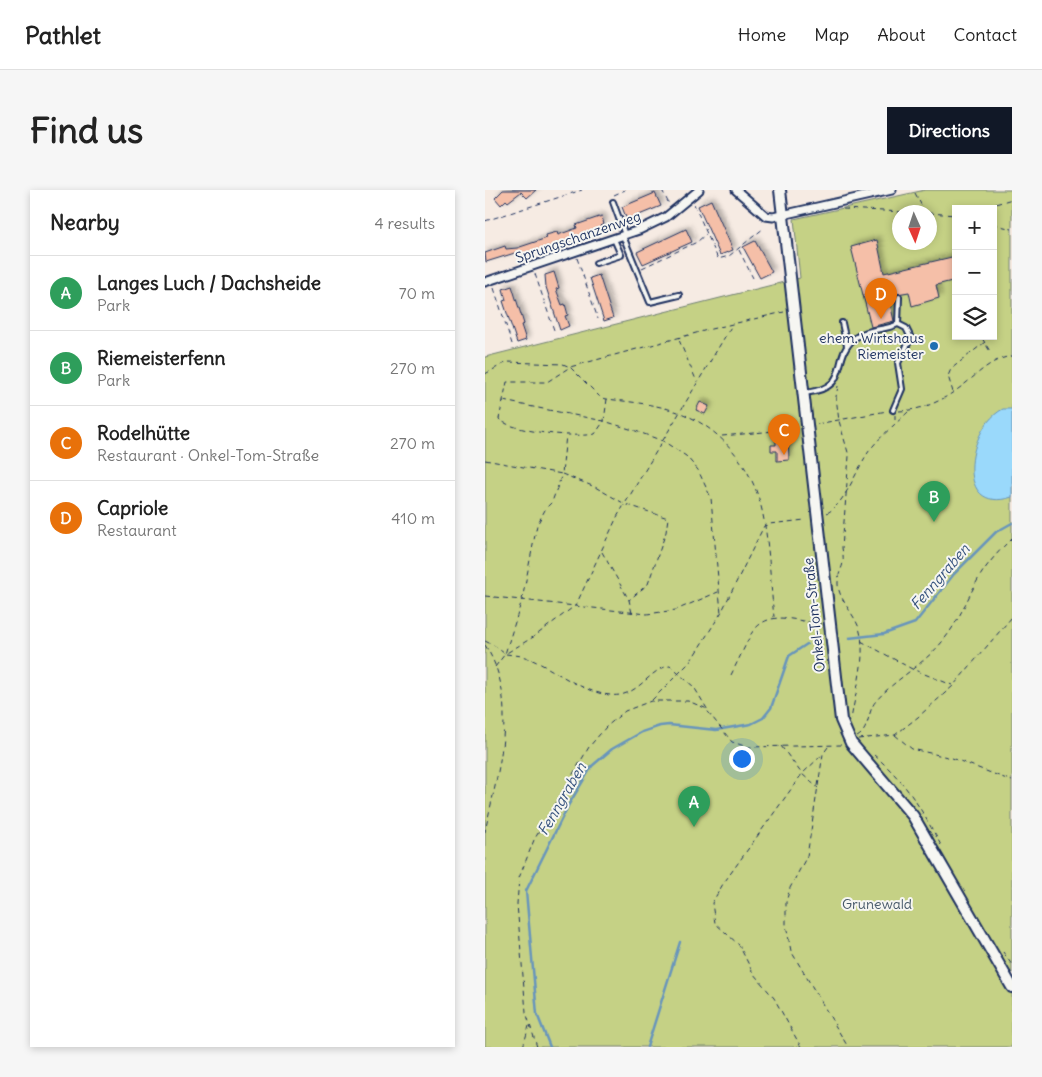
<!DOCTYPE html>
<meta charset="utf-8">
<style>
body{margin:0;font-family:Delius,sans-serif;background:#f6f6f6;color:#222}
.controls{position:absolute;right:15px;top:15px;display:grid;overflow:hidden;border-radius:0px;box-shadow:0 2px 8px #0003}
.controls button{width:45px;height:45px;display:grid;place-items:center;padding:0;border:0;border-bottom:1px solid #e0e0e0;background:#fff;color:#222;font:25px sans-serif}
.compass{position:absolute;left:407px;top:15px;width:45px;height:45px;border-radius:50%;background:#fff;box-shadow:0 2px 8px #0003;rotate:177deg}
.you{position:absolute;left:256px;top:568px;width:18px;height:18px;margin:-12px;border:4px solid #fff;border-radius:50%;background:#1a73e8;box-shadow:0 0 0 8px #1a73e833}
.badge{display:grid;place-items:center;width:32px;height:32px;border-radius:50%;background:#111827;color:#fff;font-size:16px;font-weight:700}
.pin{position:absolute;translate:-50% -41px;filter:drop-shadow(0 1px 2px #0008)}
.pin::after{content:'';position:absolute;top:26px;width:18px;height:15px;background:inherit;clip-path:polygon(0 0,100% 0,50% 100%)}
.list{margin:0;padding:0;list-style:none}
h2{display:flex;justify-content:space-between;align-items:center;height:65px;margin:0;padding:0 20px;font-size:21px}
h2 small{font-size:16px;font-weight:400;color:#767676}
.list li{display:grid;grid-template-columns:32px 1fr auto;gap:15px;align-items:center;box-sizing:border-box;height:75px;padding:0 20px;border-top:1px solid #e0e0e0}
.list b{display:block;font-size:19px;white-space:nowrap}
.list p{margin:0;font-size:16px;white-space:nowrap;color:#767676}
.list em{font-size:16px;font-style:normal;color:#767676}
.icon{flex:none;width:28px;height:28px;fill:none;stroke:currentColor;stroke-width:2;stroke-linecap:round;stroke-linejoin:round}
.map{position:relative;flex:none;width:527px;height:857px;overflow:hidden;border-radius:0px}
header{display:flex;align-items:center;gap:30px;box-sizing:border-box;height:70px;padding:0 25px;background:#fff;border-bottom:1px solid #e0e0e0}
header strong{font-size:24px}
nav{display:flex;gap:28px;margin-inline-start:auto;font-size:18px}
.intro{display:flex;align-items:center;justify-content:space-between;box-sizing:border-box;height:120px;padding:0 30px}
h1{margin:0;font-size:35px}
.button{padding:12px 22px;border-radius:0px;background:#111827;color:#fff;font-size:18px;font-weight:700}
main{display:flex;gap:30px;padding:0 30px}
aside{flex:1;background:#fff;border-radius:0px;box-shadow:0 2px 8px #0003}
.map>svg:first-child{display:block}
.green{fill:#c5d185;stroke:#708072;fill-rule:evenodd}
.water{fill:#9ad9fb;stroke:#6795bc}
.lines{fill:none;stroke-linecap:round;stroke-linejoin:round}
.stream{stroke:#6795bc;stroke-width:2.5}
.building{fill:#f5bfa8;stroke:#1b2f5e;filter:url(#shadow)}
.lane-casing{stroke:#1b2f5e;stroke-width:8}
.street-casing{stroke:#1b2f5e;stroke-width:11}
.secondary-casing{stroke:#1b2f5e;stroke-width:14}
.path{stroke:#1b2f5e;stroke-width:1;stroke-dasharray:5 4;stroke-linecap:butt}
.lane{stroke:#f6f6f2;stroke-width:4}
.street{stroke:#f6f6f2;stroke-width:7}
.secondary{stroke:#f6f6f2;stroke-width:10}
.poi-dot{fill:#1f6fb2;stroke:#f6f6f2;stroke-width:2}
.labels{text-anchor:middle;stroke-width:4;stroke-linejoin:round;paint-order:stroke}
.street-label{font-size:14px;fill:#1b2f5e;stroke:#f6f6f2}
.poi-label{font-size:14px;fill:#1b2f5e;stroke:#f6f6f2;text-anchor:end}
.park-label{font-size:14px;fill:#465868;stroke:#f6f6f2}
.water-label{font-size:15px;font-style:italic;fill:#34517d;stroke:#f6f6f2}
</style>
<header>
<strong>Pathlet</strong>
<nav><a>Home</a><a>Map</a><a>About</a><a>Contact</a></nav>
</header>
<div class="intro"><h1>Find us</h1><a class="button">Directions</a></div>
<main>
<aside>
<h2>Nearby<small>4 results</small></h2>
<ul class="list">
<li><span class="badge" style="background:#2e9e5b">A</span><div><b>Langes Luch / Dachsheide</b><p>Park</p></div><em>70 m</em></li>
<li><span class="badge" style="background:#2e9e5b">B</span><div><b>Riemeisterfenn</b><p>Park</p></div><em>270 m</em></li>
<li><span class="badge" style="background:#e8710a">C</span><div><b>Rodelhütte</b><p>Restaurant · Onkel-Tom-Straße</p></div><em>270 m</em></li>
<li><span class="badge" style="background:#e8710a">D</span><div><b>Capriole</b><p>Restaurant</p></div><em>410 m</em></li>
</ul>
</aside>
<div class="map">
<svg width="527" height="857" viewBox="0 0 527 857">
<defs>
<filter id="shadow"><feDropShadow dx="3.5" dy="-3.5" stdDeviation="2.5" flood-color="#0004"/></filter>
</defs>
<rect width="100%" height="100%" fill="#f6ebe3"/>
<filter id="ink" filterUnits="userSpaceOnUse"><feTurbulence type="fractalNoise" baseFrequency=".02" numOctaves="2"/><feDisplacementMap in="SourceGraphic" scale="10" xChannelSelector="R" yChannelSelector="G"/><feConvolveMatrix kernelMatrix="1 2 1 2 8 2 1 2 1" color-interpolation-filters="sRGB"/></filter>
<g filter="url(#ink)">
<path class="green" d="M440,0H527V857H0V167L315,88L309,29ZM471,19H508V146H471ZM414,22H444V52H414Z"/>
<path class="water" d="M518,219H527V307C469,326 481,238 518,219Z"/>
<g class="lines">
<g class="stream">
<path d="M364,448L399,444L430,433L469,384L511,342L527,333"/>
<path d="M65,857L52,824L41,701L84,614L107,576L127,559L157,542L175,536L184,535L231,540L266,534L278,528L286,518L304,466L322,454"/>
<path d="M162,857L195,752"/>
</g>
</g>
<g class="building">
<path d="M18,0H51L42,8L36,2L23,12L21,10L16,15L10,8Z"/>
<path d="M170,3L176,16L142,30L137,17Z"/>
<path d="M226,10L248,60L235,65L213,16Z"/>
<path d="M117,26L119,35L115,36L117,40L35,67L33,62L1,72L0,63L20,56L21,59L32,58L62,48L61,45L72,42L73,45L92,38L91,35Z"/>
<path d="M201,39L207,52L158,74L152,62Z"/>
<path d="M392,50L399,83L471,66V90L451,95L454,108L427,116L424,102L412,104L410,112L405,113L409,131L386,137L366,57Z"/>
<path d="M270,51L287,82L275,88L258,57Z"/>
<path d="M69,82L74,98L71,99L77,115L80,114L83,125L80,126L84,136L75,140L61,97L60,85Z"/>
<path d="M114,85L128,128L119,131L105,88Z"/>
<path d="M27,96L39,134L36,135L41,150L32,153L18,111L21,110L18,99Z"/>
<path d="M215,212L224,216L220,224L211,220Z"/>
<path d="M291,246H303L304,270L292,271V261H286V255H291Z"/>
</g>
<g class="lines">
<g class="lane-casing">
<g id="lane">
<path d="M128,12L140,45"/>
<path d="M138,46L165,112L194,105"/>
<path d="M111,73L136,65L129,49"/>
<path d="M357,133L362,156"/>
<path d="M320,203C369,197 344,169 370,148C383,138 399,141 413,134L414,107"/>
<path d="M408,220L417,199L413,173L426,148L421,138L413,134"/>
</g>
</g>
<g class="street-casing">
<g id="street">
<path d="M251,0L281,26L288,27L407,0"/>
<path d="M0,92L154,40L181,27L214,0"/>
</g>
</g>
<g class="secondary-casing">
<path id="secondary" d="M295,0L356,530L366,553L428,626L527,797"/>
</g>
<g class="path">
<path d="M177,0L184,14"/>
<path d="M430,3L440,22"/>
<path d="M129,5L140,0"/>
<path d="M209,14L233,69L244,66L279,38"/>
<path d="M358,19L419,22"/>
<path d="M494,19L527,9"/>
<path d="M444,23L471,25"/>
<path d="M0,31L97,0"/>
<path d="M508,34L527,39"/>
<path d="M254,60L268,88"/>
<path d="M92,68L113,129"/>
<path d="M157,78L212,52L221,44"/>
<path d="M50,84L69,140"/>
<path d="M9,98L27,154"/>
<path d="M497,148L506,163"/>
<path d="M194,150L212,192"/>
<path d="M0,184L22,172L78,174L85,177L226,139L299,122"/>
<path d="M353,196L351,207L354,231L364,266L357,358C361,379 354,376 353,392C352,408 369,423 374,438C383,466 370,502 366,530"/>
<path d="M468,202L463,186L466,179L500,152"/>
<path d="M122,209L119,231L110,244C91,248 27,242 14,229L22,192H62L85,177L116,208L122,209C145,212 171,214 193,222C232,236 262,270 274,309C284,341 285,392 289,427"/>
<path d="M18,211L119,231L148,240L178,251L201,266L213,280L226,308L236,423"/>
<path d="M414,221C440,220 461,209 481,193C496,181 507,169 527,166"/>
<path d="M410,225V233"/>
<path d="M332,234L402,221"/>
<path d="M237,246L310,239"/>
<path d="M0,270L77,284L81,245"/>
<path d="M342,323C362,313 373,273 388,256C399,243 413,232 425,220"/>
<path d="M117,362L144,410L147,423"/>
<path d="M0,406L162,424L191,420L233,402"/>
<path d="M0,451L10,456L20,464L50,446L91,415L132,327L247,135"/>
<path d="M376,451L427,479L467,495"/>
<path d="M0,455C36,512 12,583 0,642"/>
<path d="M21,464C27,465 34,465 40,467C68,477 94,502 125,505C153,509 164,478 185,476L209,497L224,522"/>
<path d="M10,477L20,464L37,410L52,335L61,318L67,312L77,284L110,297L140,314L183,328L181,342L163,394L144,410"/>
<path d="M246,485L266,444C284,417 311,432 337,434"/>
<path d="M167,510L205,472L236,423L279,336L284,334L320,330"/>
<path d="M410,545L427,559L467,568L527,591"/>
<path d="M372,547C385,540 382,521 391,511C410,489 438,475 457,452C472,434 480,414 491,393C500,376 513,362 527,348"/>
<path d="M373,549L410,545L433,527L468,496L527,427"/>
<path d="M296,556L317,584L333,598"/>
<path d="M343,557L338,564L322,666L305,698L301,712V735L306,761L363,857"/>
<path d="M389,565C423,594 436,619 457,657"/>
<path d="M518,762L527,775"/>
<path d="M38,857L44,836"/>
<path d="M52,857L41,822L32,714L34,688L49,650L104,557L121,537L140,521L166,511H203L220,518L247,552L263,557L356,555"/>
<path d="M316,857L289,808L268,783L254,755L230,733L227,713L238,694L317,584L338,564"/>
</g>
<use href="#lane" class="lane"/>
<use href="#street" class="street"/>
<use href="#secondary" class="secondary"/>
</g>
</g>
<circle class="poi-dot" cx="449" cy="156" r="5"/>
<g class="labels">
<g class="street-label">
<text transform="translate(93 47) rotate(-19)" y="5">Sprungschanzenweg</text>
<text transform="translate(329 425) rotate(-96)" y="5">Onkel-Tom-Straße</text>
</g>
<g class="poi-label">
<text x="439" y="153">ehem. Wirtshaus<tspan x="439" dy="16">Riemeister</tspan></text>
</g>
<g class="park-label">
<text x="392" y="719">Grunewald</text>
</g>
<g class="water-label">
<text transform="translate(455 387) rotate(-49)" y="5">Fenngraben</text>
<text transform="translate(77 609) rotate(-60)" y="5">Fenngraben</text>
</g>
</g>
</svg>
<div class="controls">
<button>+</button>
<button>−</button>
<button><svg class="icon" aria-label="layers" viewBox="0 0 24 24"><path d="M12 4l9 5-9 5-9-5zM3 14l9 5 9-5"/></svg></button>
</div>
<svg class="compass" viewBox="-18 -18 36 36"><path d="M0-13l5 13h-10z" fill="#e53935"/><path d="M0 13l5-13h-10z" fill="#767676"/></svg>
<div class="you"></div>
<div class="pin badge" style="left:209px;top:637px;background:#2e9e5b">A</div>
<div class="pin badge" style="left:449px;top:332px;background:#2e9e5b">B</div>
<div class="pin badge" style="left:299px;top:265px;background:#e8710a">C</div>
<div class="pin badge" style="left:396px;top:129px;background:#e8710a">D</div>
</div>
</main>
